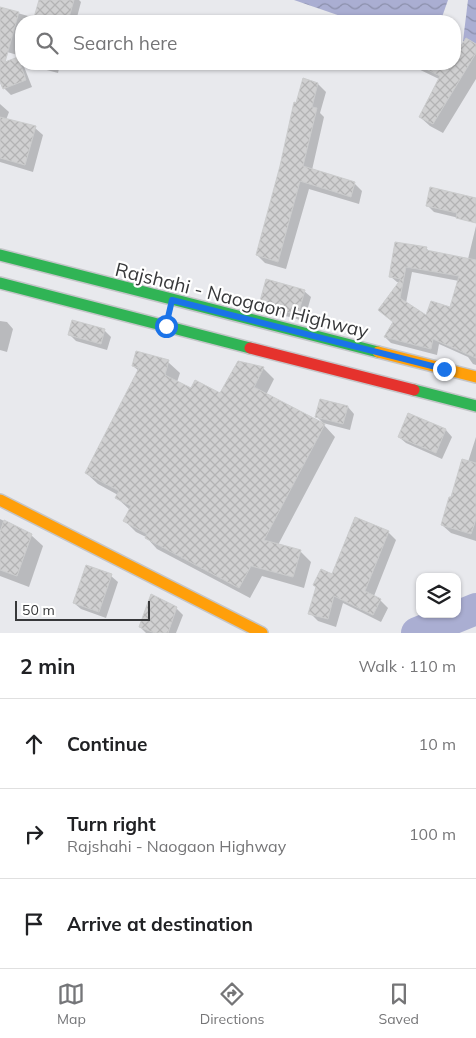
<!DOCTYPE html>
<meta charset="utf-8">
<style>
body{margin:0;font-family:Mulish,sans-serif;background:#f6f6f6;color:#202124}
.controls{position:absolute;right:15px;bottom:15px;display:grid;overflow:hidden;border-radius:10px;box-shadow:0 1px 4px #0004}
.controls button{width:45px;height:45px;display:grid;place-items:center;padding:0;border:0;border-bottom:1px solid #e0e0e0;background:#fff;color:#202124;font:25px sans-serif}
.scale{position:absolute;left:15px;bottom:12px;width:135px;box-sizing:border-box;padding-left:5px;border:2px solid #37383a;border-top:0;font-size:14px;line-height:18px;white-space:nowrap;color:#37383a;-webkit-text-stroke:4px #fff;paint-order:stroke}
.stop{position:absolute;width:15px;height:15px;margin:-11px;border:4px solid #1a73e8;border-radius:50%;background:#fff}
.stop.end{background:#1a73e8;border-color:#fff;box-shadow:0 1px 5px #0008}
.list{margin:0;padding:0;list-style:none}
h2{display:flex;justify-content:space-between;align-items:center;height:65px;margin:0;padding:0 20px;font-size:21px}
h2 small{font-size:16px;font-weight:400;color:#757577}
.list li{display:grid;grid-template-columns:32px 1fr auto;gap:15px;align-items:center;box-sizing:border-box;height:90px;padding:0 20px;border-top:1px solid #e0e0e0}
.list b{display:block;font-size:19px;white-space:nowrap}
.list p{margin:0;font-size:16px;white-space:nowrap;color:#757577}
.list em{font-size:16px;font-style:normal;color:#757577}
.icon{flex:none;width:28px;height:28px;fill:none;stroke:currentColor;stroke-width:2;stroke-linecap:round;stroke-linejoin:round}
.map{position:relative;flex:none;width:476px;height:633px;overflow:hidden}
.search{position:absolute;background:#fff;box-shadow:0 1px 4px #0004;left:15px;right:15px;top:15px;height:55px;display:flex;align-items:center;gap:12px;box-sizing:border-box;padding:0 18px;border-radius:20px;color:#757577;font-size:19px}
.sheet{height:335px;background:#fff}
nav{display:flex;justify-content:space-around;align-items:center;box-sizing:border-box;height:70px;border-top:1px solid #e0e0e0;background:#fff;font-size:14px;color:#757577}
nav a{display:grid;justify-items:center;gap:2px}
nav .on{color:#757679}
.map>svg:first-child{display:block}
.water{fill:url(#water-waves)}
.shadow{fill:#0003;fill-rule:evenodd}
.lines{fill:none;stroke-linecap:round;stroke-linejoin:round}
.river{stroke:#aaaed2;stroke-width:32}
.building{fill:url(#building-cross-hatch);stroke:#cbcccd;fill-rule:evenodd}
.fast-casing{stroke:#c4c5c8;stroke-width:14}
.slow-casing{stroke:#c4c5c8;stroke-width:14}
.jam-casing{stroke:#c4c5c8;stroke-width:14}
.fast{stroke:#30b455;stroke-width:11}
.slow{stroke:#ff9f0a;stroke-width:11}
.jam{stroke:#e5322d;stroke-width:11}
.route{stroke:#1a73e8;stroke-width:6}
.labels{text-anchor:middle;stroke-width:4.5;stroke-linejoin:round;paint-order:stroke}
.street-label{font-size:19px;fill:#37383a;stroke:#fff}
</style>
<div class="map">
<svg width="476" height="633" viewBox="0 0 476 633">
<defs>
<pattern id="water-waves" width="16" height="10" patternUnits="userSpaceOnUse" patternTransform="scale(1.25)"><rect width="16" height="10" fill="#aaaed2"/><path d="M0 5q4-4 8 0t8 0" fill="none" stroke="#8b8fab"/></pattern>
<pattern id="building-cross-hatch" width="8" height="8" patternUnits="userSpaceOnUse" patternTransform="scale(1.25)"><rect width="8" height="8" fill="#d0d0d1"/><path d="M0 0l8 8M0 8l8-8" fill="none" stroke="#b3b3b4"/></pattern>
</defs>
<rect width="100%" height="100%" fill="#e8e9ed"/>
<g class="water">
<path d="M294,0H448L442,17L420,21H355Z"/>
<path d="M468,0H476V45L463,41Z"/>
</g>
<g class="shadow">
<path d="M40,0H79L81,2L76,21H21V56L0,50V8L35,18Z"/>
<path d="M466,40L476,45V79L443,133L430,126L420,117L439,79L408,64H455V57Z"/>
<path d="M21,57V64H23L32,87L11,95L4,88L0,78V65Z"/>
<path d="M24,64H60L58,73Z"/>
<path d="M331,64H349L348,68Z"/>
<path d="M304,80L318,84L326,92L320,113L324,117L312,170L354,183L362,191L359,204L309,189L286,269L265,263L257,255Z"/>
<path d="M0,104L9,112L6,120L35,128L43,135L33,172L0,162Z"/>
<path d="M456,195L459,218L434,212L427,205Z"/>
<path d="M476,226V365L473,364L468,357L439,344L437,355L391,343L385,337L394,323L400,283L397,282L390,276L426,248L430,252L468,259ZM412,272L459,281L451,309L427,316L406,303Z"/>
<path d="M304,291L311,297L304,321L267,311L261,305Z"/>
<path d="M0,321L7,322L13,329L7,352L0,350Z"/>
<path d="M104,330L111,337L107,350L76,341L69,334Z"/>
<path d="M168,362L180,373L177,382L192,389L221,395L263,368L274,379L266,395L324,425L335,437L278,545L300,551L311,562L304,588L262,576L250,598L157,549L146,537L136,532L125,521L130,510L117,498L118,495L98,484L86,473L139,371L133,366Z"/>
<path d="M348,407L354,414L350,430L323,423L317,417Z"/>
<path d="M446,430L452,437L442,459L406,443L399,437Z"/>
<path d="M476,437V541L451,533L442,525L468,462Z"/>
<path d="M0,519L31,535L43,546L29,587L0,576Z"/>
<path d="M388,532L396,540L374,596L380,600L388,608L381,622L343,603L336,627L318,621L310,613L333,576Z"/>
<path d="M111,576L118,582L106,618L81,609L74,603Z"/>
<path d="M176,608L183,615L176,633H146L140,627Z"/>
</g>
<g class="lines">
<path class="river" d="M417,633L476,609"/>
</g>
<g class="building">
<path d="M39,0H74L68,21H33Z"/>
<path d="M0,7L19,12L5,62L18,57L26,80L3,89L0,82V64L2,63H0Z"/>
<path d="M466,38L476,44V53L433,124L419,117L440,76L416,64H455V55Z"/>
<path d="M303,78L318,83L312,107L317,108L303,166L355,182L351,197L300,181L278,262L256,255L280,166L294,102L296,103Z"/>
<path d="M0,117L36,126L25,165L0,158Z"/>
<path d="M430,187L476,198V223L456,218L457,213L426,206Z"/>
<path d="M395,242L427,247L426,250L476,260V358L433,339L431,349L384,337L393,322L378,310L401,279L389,277ZM406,267L459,276L450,307L431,301L426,315L400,298Z"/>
<path d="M266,279L305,290L298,315L259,305Z"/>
<path d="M72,320L105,329L101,344L68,335Z"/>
<path d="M136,351L169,360L165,375L191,388L195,380L220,393L238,361L264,367L254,387L325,424L264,540L301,550L293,577L251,566L239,588L145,538L147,534L123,521L131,506L115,498L119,491L85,473L139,368L132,366Z"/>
<path d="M320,399L348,406L343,424L315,417Z"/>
<path d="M408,413L446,429L436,453L398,437Z"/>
<path d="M462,459L476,463V519L471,534L441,525L449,497H451Z"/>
<path d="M355,517L389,531L365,591L381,599L373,615L334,596L328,619L308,614L316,587L313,585L321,569L332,574Z"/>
<path d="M4,520L32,534L17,576L0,570V532Z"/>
<path d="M86,565L112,574L99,612L73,603Z"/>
<path d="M151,594L177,607L168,633H155L139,627Z"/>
</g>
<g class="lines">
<g class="fast-casing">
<g id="fast">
<path d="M0,255L378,352"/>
<path d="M0,283L250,348"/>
<path d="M414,390L476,406"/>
</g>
</g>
<g class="slow-casing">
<g id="slow">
<path d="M378,352L476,377"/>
<path d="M0,500L262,633"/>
</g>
</g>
<g class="jam-casing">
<path id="jam" d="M250,348L414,390"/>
</g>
<use href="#fast" class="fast"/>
<use href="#slow" class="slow"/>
<use href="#jam" class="jam"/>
</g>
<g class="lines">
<path class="route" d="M166,326L172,300L444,369"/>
</g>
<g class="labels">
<g class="street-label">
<text transform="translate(242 300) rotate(14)" y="7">Rajshahi - Naogaon Highway</text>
</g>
</g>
</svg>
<div class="controls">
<button><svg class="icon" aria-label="layers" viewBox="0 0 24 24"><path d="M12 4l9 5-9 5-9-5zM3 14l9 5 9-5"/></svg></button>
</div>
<div class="scale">50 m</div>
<div class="stop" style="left:166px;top:326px"></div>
<div class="stop end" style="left:444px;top:369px"></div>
<div class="search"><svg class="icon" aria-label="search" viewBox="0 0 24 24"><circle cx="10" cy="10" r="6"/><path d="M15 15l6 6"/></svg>Search here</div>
</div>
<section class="sheet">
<h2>2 min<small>Walk · 110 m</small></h2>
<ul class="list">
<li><svg class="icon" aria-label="ahead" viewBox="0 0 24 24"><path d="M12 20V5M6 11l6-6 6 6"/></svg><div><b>Continue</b></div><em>10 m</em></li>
<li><svg class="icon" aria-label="right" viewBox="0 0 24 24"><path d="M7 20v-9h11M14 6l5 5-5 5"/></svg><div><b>Turn right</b><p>Rajshahi - Naogaon Highway</p></div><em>100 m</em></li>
<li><svg class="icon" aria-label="arrive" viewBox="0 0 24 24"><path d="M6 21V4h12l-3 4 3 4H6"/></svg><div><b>Arrive at destination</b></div></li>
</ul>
</section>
<nav>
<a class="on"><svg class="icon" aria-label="map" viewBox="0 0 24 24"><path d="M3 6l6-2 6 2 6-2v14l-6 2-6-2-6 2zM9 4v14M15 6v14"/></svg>Map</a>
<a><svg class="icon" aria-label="directions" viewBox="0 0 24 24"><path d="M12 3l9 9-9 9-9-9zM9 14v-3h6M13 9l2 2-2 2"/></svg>Directions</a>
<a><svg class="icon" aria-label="saved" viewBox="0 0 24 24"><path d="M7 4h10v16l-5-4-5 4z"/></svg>Saved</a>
</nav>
